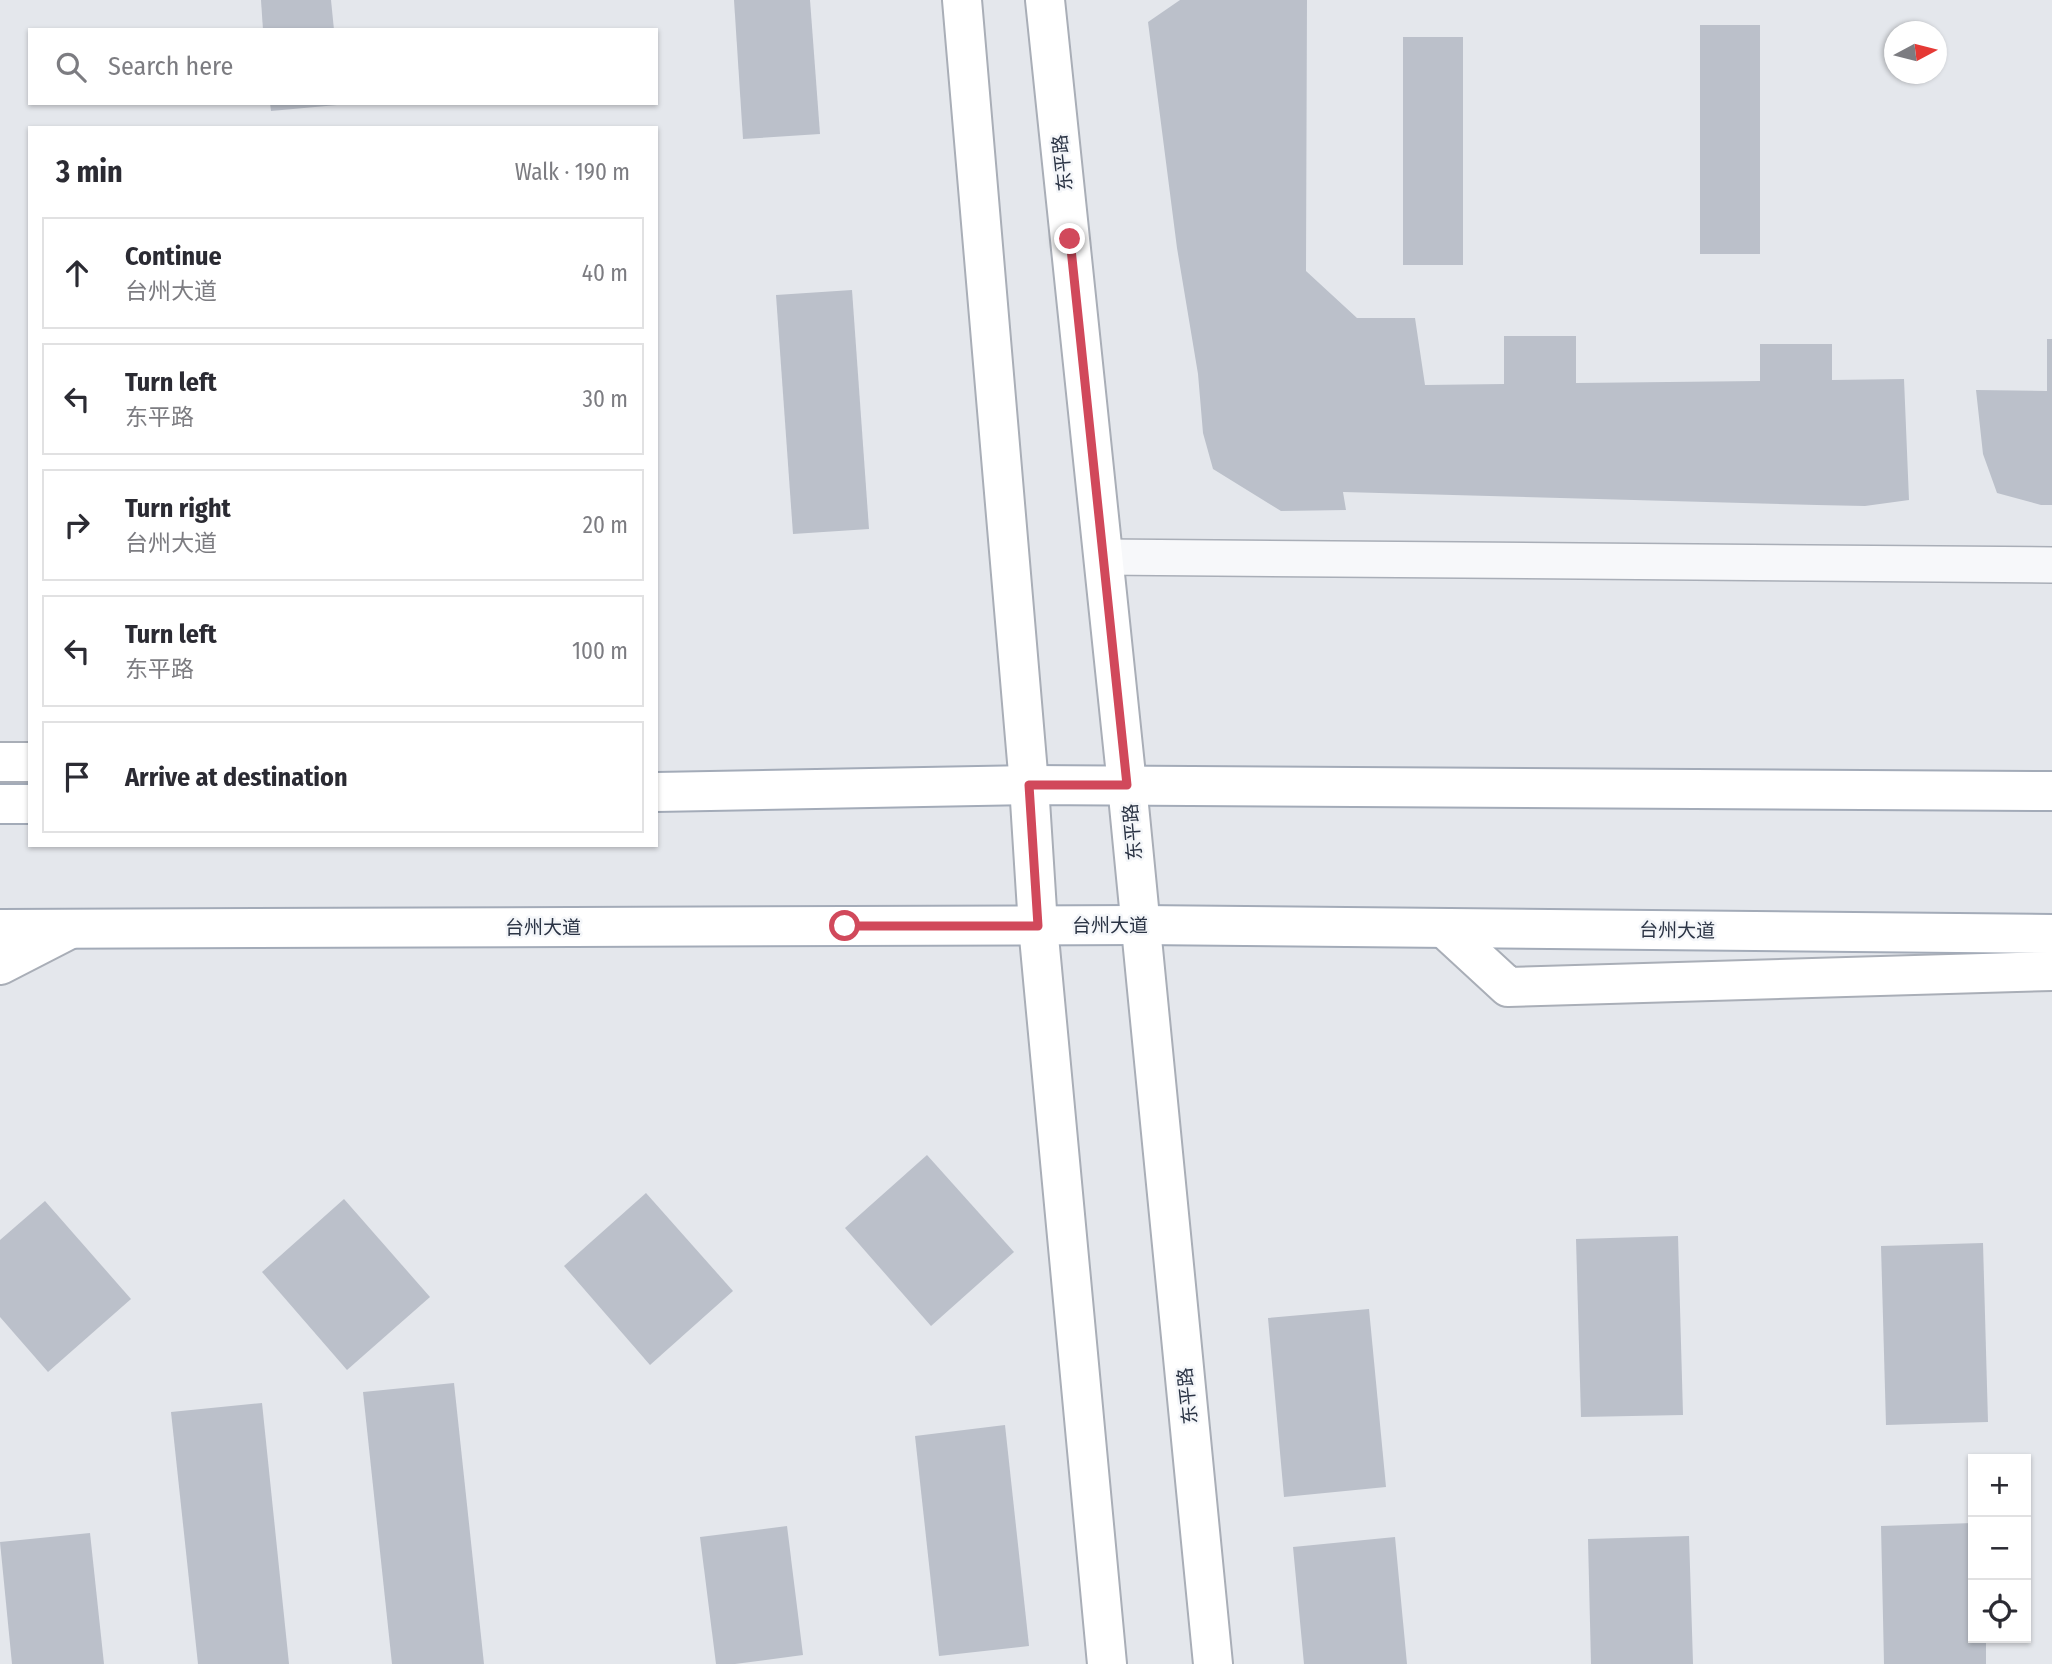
<!DOCTYPE html>
<meta charset="utf-8">
<style>
body{margin:0;font-family:"Fira Sans Condensed","Noto Sans SC",sans-serif;background:#f2f2f3;color:#2b2b33}
.controls{position:absolute;right:21px;bottom:21px;display:grid;overflow:hidden;border-radius:0px;box-shadow:0 2px 5px #0004}
.controls button{width:63px;height:63px;display:grid;place-items:center;padding:0;border:0;border-bottom:2px solid #e1e1e2;background:#fff;color:#2b2b33;font:35px sans-serif}
.compass{position:absolute;left:1884px;top:21px;width:63px;height:63px;border-radius:50%;background:#fff;box-shadow:0 2px 5px #0004;rotate:83deg}
.stop{position:absolute;width:21px;height:21px;margin:-16px;border:5px solid #d1495b;border-radius:50%;background:#fff}
.stop.end{background:#d1495b;border-color:#fff;box-shadow:0 2px 7px #0008}
.list{margin:0;padding:0;list-style:none}
h2{display:flex;justify-content:space-between;align-items:center;height:91px;margin:0;padding:0 28px;font-size:30px}
h2 small{font-size:23px;font-weight:400;color:#7c7c81}
.list li{display:grid;grid-template-columns:46px 1fr auto;gap:21px;align-items:center;box-sizing:border-box;height:112px;margin:0 14px 14px;padding:0 14px;border:2px solid #e1e1e2;border-radius:0px}
.list b{display:block;font-size:26px;white-space:nowrap}
.list p{margin:0;font-size:23px;white-space:nowrap;color:#7c7c81}
.list em{font-size:23px;font-style:normal;color:#7c7c81}
.icon{flex:none;width:38px;height:38px;fill:none;stroke:currentColor;stroke-width:2;stroke-linecap:round;stroke-linejoin:round}
.map{position:relative;flex:none;width:2052px;height:1664px;overflow:hidden}
.search{position:absolute;background:#fff;box-shadow:0 2px 5px #0004;left:28px;top:28px;width:630px;height:77px;display:flex;align-items:center;gap:18px;box-sizing:border-box;padding:0 24px;border-radius:0px;color:#7c7c81;font-size:26px}
.panel{position:absolute;background:#fff;box-shadow:0 2px 5px #0004;left:28px;top:126px;width:630px;height:721px;border-radius:0px}
.map>svg:first-child{display:block}
.building{fill:#bbc0ca}
.lines{fill:none;stroke-linecap:round;stroke-linejoin:round}
.street-casing{stroke:#a9aeb7;stroke-width:38}
.secondary-casing{stroke:#a9aeb7;stroke-width:42}
.primary-casing{stroke:#a3abb8;stroke-width:42}
.street{stroke:#f7f8fa;stroke-width:35}
.secondary{stroke:#fff;stroke-width:38}
.primary{stroke:#fff;stroke-width:38}
.route{stroke:#d1495b;stroke-width:9}
.labels{text-anchor:middle;stroke-width:5;stroke-linejoin:round;paint-order:stroke}
.street-label{font-size:19px;fill:#2b3445;stroke:#f4f6f9}
</style>
<div class="map">
<svg width="2052" height="1664" viewBox="0 0 2052 1664">
<rect width="100%" height="100%" fill="#e4e7ec"/>
<g class="building">
<path d="M261,0H331L334,30H263Z"/>
<path d="M734,0H810L820,134L743,139Z"/>
<path d="M1180,0H1307L1306,271L1357,318H1415L1425,385L1504,384V336H1576V383L1760,381V344H1832V380L1904,379L1909,500L1865,506L1817,505L1343,492L1346,510L1281,511L1213,469L1203,433L1198,374L1177,248L1148,22Z"/>
<rect x="1700" y="25" width="60" height="229"/>
<rect x="1403" y="37" width="60" height="228"/>
<path d="M270,103H337V105L271,111Z"/>
<path d="M852,290L869,529L793,534L776,295Z"/>
<path d="M2047,339H2052V505H2041L1997,493L1983,454L1976,390L2047,391Z"/>
<path d="M927,1155L1014,1252L931,1326L845,1228Z"/>
<path d="M646,1193L733,1291L650,1365L564,1266Z"/>
<path d="M344,1199L430,1297L347,1370L262,1272Z"/>
<path d="M45,1201L131,1299L48,1372L0,1317V1240Z"/>
<path d="M1678,1236L1683,1415L1581,1417L1576,1239Z"/>
<path d="M1983,1243L1988,1422L1886,1425L1881,1246Z"/>
<path d="M1369,1309L1386,1487L1284,1497L1268,1318Z"/>
<path d="M454,1383L484,1664H392L363,1392Z"/>
<path d="M262,1403L289,1664H198L171,1412Z"/>
<path d="M1005,1425L1029,1646L939,1656L915,1436Z"/>
<path d="M1973,1523V1638H1986V1664H1884L1881,1526Z"/>
<path d="M787,1526L803,1655L735,1664H716L700,1537Z"/>
<path d="M90,1533L104,1664H12L0,1542Z"/>
<path d="M1689,1536L1693,1664H1591L1588,1539Z"/>
<path d="M1395,1537L1407,1664H1304L1293,1547Z"/>
</g>
<g class="lines">
<g class="street-casing">
<path id="street" d="M1103,557L2052,565"/>
</g>
<g class="secondary-casing">
<g id="secondary">
<path d="M962,0L1029,785L1038,926L1107,1664"/>
<path d="M1045,0L1127,785L1213,1664"/>
<path d="M0,762H30"/>
<path d="M1444,928L1508,987L2052,971"/>
<path d="M0,965L70,929"/>
</g>
</g>
<g class="primary-casing">
<g id="primary">
<path d="M656,792L1029,785L2052,791"/>
<path d="M0,804H30"/>
<path d="M0,929L1140,925L2052,934"/>
</g>
</g>
<use href="#street" class="street"/>
<use href="#secondary" class="secondary"/>
<use href="#primary" class="primary"/>
</g>
<g class="lines">
<path class="route" d="M845,926H1038L1029,785H1127L1070,239"/>
</g>
<g class="labels">
<g class="street-label">
<text transform="translate(1062 163) rotate(-96)" y="7">东平路</text>
<text transform="translate(1132 832) rotate(-95)" y="7">东平路</text>
<text x="1110" y="932">台州大道</text>
<text x="543" y="934">台州大道</text>
<text transform="translate(1677 930) rotate(1)" y="7">台州大道</text>
<text transform="translate(1187 1396) rotate(-96)" y="7">东平路</text>
</g>
</g>
</svg>
<div class="controls">
<button>+</button>
<button>−</button>
<button><svg class="icon" aria-label="locate" viewBox="0 0 24 24"><circle cx="12" cy="12" r="6"/><path d="M12 2v4M12 18v4M2 12h4M18 12h4"/></svg></button>
</div>
<svg class="compass" viewBox="-18 -18 36 36"><path d="M0-13l5 13h-10z" fill="#e53935"/><path d="M0 13l5-13h-10z" fill="#7c7c81"/></svg>
<div class="stop" style="left:845px;top:926px"></div>
<div class="stop end" style="left:1070px;top:239px"></div>
<div class="search"><svg class="icon" aria-label="search" viewBox="0 0 24 24"><circle cx="10" cy="10" r="6"/><path d="M15 15l6 6"/></svg>Search here</div>
<section class="panel">
<h2>3 min<small>Walk · 190 m</small></h2>
<ul class="list">
<li><svg class="icon" aria-label="ahead" viewBox="0 0 24 24"><path d="M12 20V5M6 11l6-6 6 6"/></svg><div><b>Continue</b><p>台州大道</p></div><em>40 m</em></li>
<li><svg class="icon" aria-label="left" viewBox="0 0 24 24"><path d="M17 20v-9H6M10 6l-5 5 5 5"/></svg><div><b>Turn left</b><p>东平路</p></div><em>30 m</em></li>
<li><svg class="icon" aria-label="right" viewBox="0 0 24 24"><path d="M7 20v-9h11M14 6l5 5-5 5"/></svg><div><b>Turn right</b><p>台州大道</p></div><em>20 m</em></li>
<li><svg class="icon" aria-label="left" viewBox="0 0 24 24"><path d="M17 20v-9H6M10 6l-5 5 5 5"/></svg><div><b>Turn left</b><p>东平路</p></div><em>100 m</em></li>
<li><svg class="icon" aria-label="arrive" viewBox="0 0 24 24"><path d="M6 21V4h12l-3 4 3 4H6"/></svg><div><b>Arrive at destination</b></div></li>
</ul>
</section>
</div>
